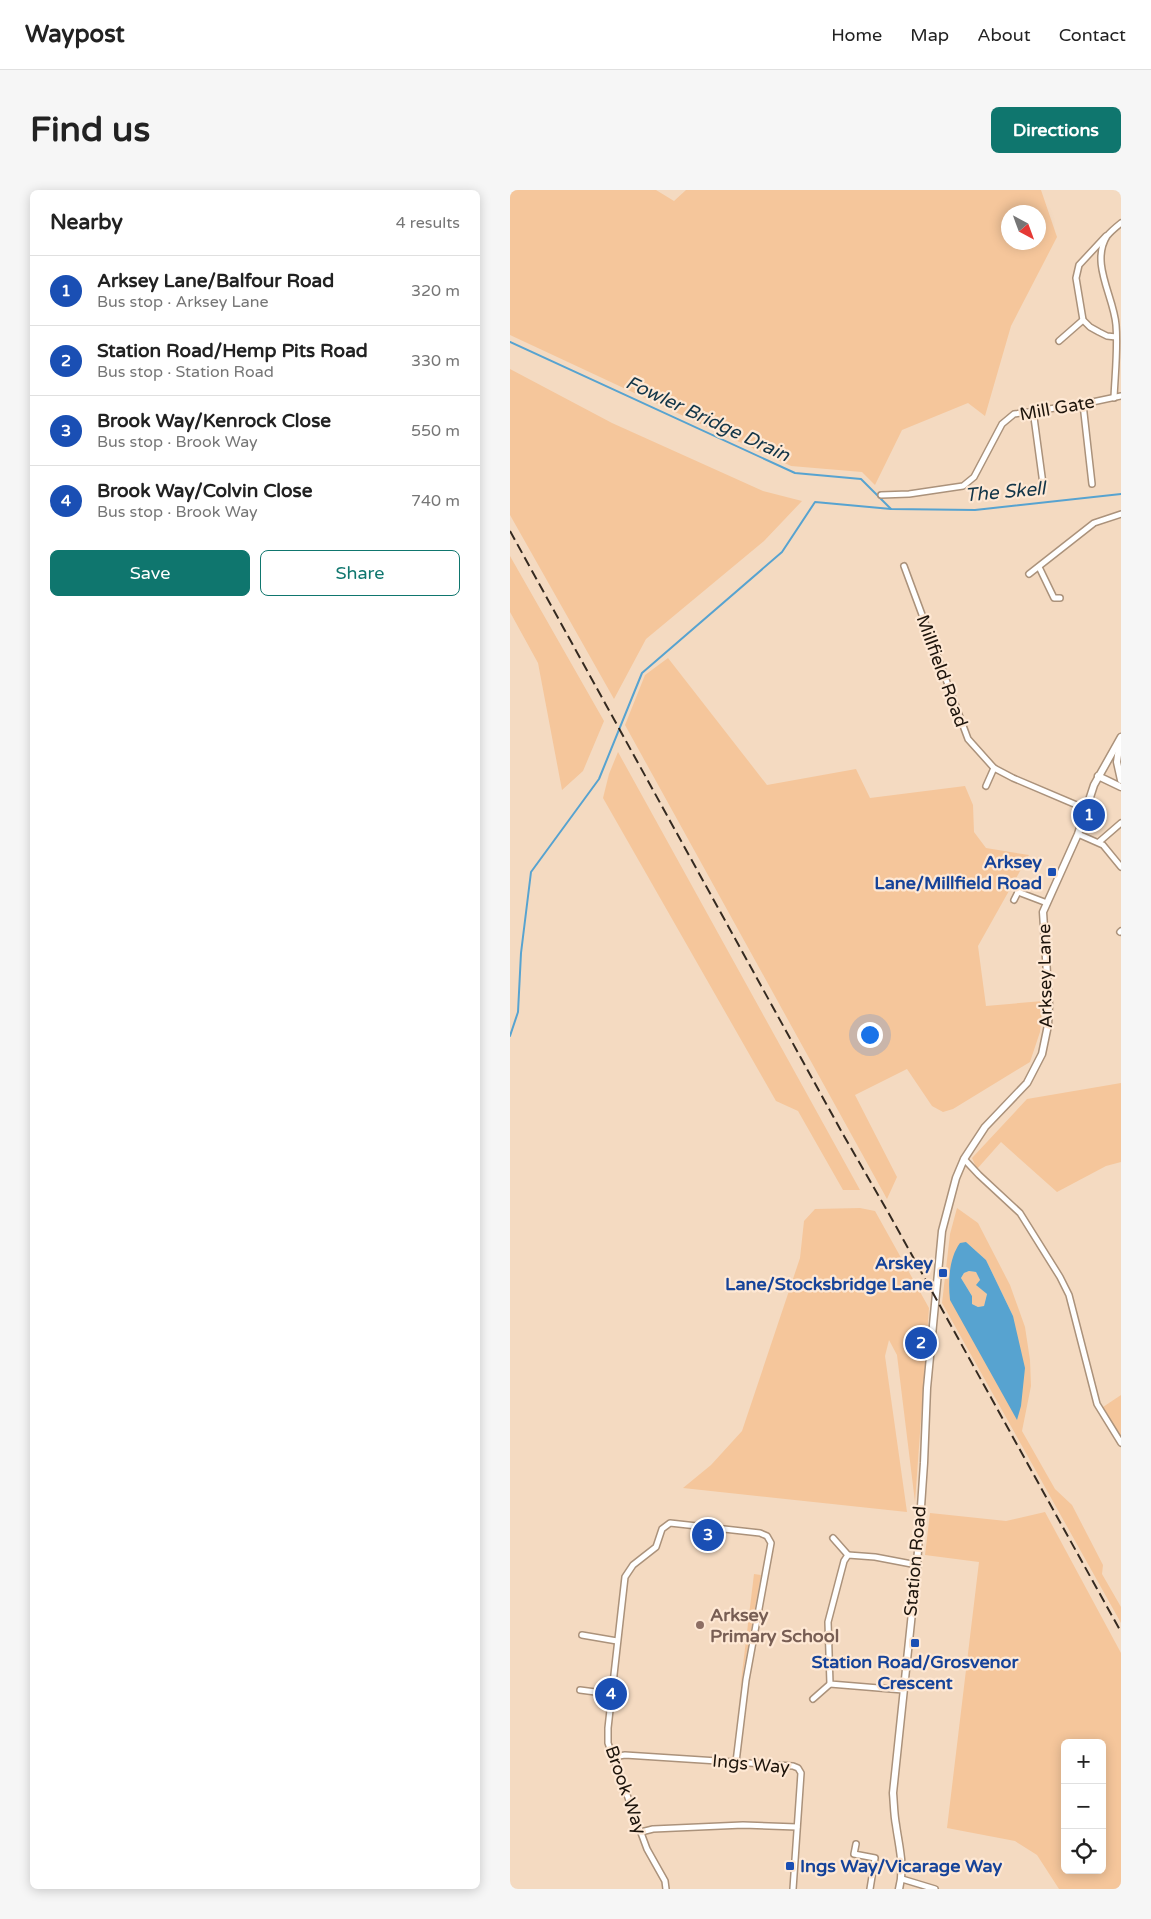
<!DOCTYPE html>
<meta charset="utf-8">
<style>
body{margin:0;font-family:"Varela Round",sans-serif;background:#f6f6f6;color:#222}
.controls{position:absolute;right:15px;bottom:15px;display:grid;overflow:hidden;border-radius:8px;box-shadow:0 2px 12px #0003}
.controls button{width:45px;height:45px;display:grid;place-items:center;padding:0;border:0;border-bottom:1px solid #e0e0e0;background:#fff;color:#222;font:25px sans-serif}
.compass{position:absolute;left:491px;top:15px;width:45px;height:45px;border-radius:50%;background:#fff;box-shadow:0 2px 12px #0003;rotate:139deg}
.you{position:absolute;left:359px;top:844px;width:18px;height:18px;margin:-12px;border:4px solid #fff;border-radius:50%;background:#1a73e8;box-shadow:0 0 0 8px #1a73e833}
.badge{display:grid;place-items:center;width:32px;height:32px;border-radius:50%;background:#0f766e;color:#fff;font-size:16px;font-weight:700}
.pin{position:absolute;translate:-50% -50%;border:2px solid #fff;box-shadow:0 1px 5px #0006}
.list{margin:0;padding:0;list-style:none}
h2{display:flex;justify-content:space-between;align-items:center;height:65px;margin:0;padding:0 20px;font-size:21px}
h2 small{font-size:16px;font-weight:400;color:#767676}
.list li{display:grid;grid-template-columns:32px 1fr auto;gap:15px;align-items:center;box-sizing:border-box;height:70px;padding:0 20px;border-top:1px solid #e0e0e0}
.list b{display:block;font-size:19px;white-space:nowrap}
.list p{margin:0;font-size:16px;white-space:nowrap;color:#767676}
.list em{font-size:16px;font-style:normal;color:#767676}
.actions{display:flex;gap:10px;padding:15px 20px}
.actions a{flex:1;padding:11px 0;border:1px solid #0f766e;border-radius:8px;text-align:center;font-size:18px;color:#0f766e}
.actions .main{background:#0f766e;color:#fff}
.icon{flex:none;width:28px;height:28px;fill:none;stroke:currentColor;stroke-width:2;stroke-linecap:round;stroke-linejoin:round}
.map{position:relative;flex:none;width:611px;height:1699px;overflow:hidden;border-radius:8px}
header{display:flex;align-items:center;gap:30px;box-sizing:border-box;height:70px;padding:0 25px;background:#fff;border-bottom:1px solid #e0e0e0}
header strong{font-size:24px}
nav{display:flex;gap:28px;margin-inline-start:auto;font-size:18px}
.intro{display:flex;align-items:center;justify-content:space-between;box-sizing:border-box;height:120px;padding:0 30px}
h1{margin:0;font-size:35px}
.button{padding:12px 22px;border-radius:8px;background:#0f766e;color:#fff;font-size:18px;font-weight:700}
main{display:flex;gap:30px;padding:0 30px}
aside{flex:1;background:#fff;border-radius:8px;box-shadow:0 2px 12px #0003}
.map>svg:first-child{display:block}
.green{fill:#f5c69b;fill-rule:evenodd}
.water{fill:#57a3d0;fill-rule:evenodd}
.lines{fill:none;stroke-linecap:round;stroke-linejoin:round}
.stream{stroke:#57a3d0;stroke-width:2}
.minor-casing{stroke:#ab927b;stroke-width:8}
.tertiary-casing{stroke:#ab927b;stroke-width:9}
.minor{stroke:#fff;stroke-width:5}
.tertiary{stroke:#fff;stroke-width:6}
.rail{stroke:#352a20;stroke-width:2;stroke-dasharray:10 5;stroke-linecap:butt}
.transit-dot{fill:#1a4fb4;stroke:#fee8d4;stroke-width:2}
.education-dot{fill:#8d6e63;stroke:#fee8d4;stroke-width:2}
.labels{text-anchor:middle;stroke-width:4.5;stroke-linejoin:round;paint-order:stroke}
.street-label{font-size:18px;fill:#1e150c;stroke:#fee8d4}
.transit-label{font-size:18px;font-weight:bold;fill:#164399;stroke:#fee8d4;text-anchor:end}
.education-label{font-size:18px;font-weight:bold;fill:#785e54;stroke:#fee8d4;text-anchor:start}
.water-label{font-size:19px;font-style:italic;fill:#123548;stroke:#fee8d4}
</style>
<header>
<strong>Waypost</strong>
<nav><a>Home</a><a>Map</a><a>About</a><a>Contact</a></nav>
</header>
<div class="intro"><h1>Find us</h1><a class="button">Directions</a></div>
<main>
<aside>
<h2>Nearby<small>4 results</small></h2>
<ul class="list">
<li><span class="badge" style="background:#1a4fb4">1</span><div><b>Arksey Lane/Balfour Road</b><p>Bus stop · Arksey Lane</p></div><em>320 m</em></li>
<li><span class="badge" style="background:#1a4fb4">2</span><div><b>Station Road/Hemp Pits Road</b><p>Bus stop · Station Road</p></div><em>330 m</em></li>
<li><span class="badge" style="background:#1a4fb4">3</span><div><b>Brook Way/Kenrock Close</b><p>Bus stop · Brook Way</p></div><em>550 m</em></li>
<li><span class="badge" style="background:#1a4fb4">4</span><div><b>Brook Way/Colvin Close</b><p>Bus stop · Brook Way</p></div><em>740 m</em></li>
</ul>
<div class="actions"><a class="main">Save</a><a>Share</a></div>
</aside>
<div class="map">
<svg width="611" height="1699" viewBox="0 0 611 1699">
<rect width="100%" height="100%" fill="#f4dac1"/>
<g class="green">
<path d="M0,0H146L164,11L176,0H531L547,47L501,136L475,226L458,213L392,240L365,295L352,282L281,276L0,145ZM498,22H528V52H498Z"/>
<path d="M0,179L102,233L253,301L292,311L254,351L136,449L104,509L0,325Z"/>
<path d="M0,366L94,531L73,581L52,600L28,473L0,422Z"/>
<path d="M158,468L257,595L346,579L360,608L455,596L463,615L464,642L476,658L519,665L468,756L476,816L533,811L530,842L520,872L443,919L433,922L422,916L397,879L345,905L387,987L377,1009L115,535L135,485Z"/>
<path d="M108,562L350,1000H333L288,921L266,911L93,608L99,584Z"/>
<path d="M611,893V972L596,976L547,1002L491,952L467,979L462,968L517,909Z"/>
<path d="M350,1018L365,1021L419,1118L405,1312L387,1165L379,1150L375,1166L397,1322L173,1298L201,1275L232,1241L290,1068L294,1031L305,1019Z"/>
<path d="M447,1018L468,1033L500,1095L515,1137L520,1170L521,1196L512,1241L545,1299L562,1315L593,1375L592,1384L611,1417V1433L432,1113L440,1044ZM456,1052L476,1070L503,1126L440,1110Z"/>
<path d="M459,1081L466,1082L470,1090L467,1095L477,1104L474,1116L468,1117L462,1114V1106L451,1088L454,1083Z"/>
<path d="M611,1205V1247L593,1217Z"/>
<path d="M535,1322L611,1463V1699H549L527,1665L505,1651L437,1638L469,1372L415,1365L420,1323L496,1331ZM555,1553H592V1680H555Z"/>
<path d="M244,1384L251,1385L230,1500Z"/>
</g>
<path class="water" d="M456,1052L476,1070L503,1126L515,1178L511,1216L507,1230L440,1110C438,1091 439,1068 450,1053ZM459,1081L466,1082L470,1090L466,1095L477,1104L474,1116L468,1117L462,1114V1106L451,1088L454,1083Z"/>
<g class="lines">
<g class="stream">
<path d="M0,152L285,283L351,289L381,319"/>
<path d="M0,846L8,822L11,763L21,682L89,589L132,483L272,362L305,312L381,319L465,320L611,304"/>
</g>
<g class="minor-casing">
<g id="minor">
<path d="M596,46L569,75L566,88L573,130L580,137L589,142L597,146L606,147"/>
<path d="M549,151L573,130"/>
<path d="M604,208C605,184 608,159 606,135C604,107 580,73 597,46C601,41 606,37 611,33"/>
<path d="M573,214L582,294"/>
<path d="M523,220L533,294"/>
<path d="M371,305L399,304L453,296L464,287L492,234L504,224L573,214L611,206"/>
<path d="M394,376L458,549L484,578L503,588L576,619"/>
<path d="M529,377L544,408H550"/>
<path d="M519,384L584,333L611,324"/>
<path d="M476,596L484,578"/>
<path d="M568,644L593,655L611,677"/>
<path d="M589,652L611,633"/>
<path d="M508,702L537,713"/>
<path d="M504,710L512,694"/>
<path d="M610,742L611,741"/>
<path d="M454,969L469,985L510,1023L550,1087L559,1105L587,1214L611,1253"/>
<path d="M323,1348L338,1365"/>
<path d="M72,1445L107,1451"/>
<path d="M70,1500L101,1504"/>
<path d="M393,1500L320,1494L318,1432L334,1371L338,1365L365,1367L407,1375"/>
<path d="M303,1509L320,1494"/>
<path d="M103,1567L115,1565L283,1576L288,1578L291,1583L283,1699"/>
<path d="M131,1642L143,1639L233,1635L287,1637"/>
<path d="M346,1654L344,1664L365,1668L360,1699"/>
<path d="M392,1689L425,1699"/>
<path d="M156,1699L155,1691L137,1659L103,1567L98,1553V1538L115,1387L123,1375L146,1357L152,1339L160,1333L250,1343L257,1346L261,1353L236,1490L226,1572"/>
</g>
</g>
<g class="tertiary-casing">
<g id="tertiary">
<path d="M610,551L607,572L611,590"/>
<path d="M588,586L611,597"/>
<path d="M389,1699C395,1677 389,1657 386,1635C384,1625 384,1614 383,1603L407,1375L414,1273L417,1198L432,1041L446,988L454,969L475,937L517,893L532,864L538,835L539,815L533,722L568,644L584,595L611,547"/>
</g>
</g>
<use href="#minor" class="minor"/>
<use href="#tertiary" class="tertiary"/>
<path class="rail" d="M0,341L334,946L378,1022L611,1442"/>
</g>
<g class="transit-dot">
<rect x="537" y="677" width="10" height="10" rx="2.5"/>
<rect x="428" y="1078" width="10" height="10" rx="2.5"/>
<rect x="400" y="1448" width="10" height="10" rx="2.5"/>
<rect x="275" y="1671" width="10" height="10" rx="2.5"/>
</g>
<circle class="education-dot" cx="190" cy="1435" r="5"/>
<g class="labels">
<g class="street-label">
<text transform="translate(547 218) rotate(-10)" y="6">Mill Gate</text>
<text transform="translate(432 481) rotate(70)" y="6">Millfield Road</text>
<text transform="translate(535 786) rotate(-91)" y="6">Arksey Lane</text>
<text transform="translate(405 1371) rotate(-85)" y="6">Station Road</text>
<text transform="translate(241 1574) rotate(5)" y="6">Ings Way</text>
<text transform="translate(116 1600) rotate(71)" y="6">Brook Way</text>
</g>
<g class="transit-label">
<text x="532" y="678">Arksey<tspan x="532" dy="21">Lane/Millfield Road</tspan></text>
<text x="423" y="1079">Arskey<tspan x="423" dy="21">Lane/Stocksbridge Lane</tspan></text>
<text x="405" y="1478" text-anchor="middle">Station Road/Grosvenor<tspan x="405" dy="21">Crescent</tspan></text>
<text x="290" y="1682" text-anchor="start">Ings Way/Vicarage Way</text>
</g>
<g class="education-label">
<text x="200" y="1431">Arksey<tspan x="200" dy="21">Primary School</tspan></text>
</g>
<g class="water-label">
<text transform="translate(198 228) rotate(25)" y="7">Fowler Bridge Drain</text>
<text transform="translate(495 301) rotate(-5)" y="7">The Skell</text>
</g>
</g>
</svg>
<div class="controls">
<button>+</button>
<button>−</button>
<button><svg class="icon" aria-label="locate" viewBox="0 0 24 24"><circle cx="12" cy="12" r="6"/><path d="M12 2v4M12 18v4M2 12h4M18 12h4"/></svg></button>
</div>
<svg class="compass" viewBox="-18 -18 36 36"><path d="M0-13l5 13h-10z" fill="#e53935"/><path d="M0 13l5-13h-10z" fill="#767676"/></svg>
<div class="you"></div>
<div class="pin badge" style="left:579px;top:625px;background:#1a4fb4">1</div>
<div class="pin badge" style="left:411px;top:1153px;background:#1a4fb4">2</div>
<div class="pin badge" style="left:198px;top:1345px;background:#1a4fb4">3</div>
<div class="pin badge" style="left:101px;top:1504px;background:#1a4fb4">4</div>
</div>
</main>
